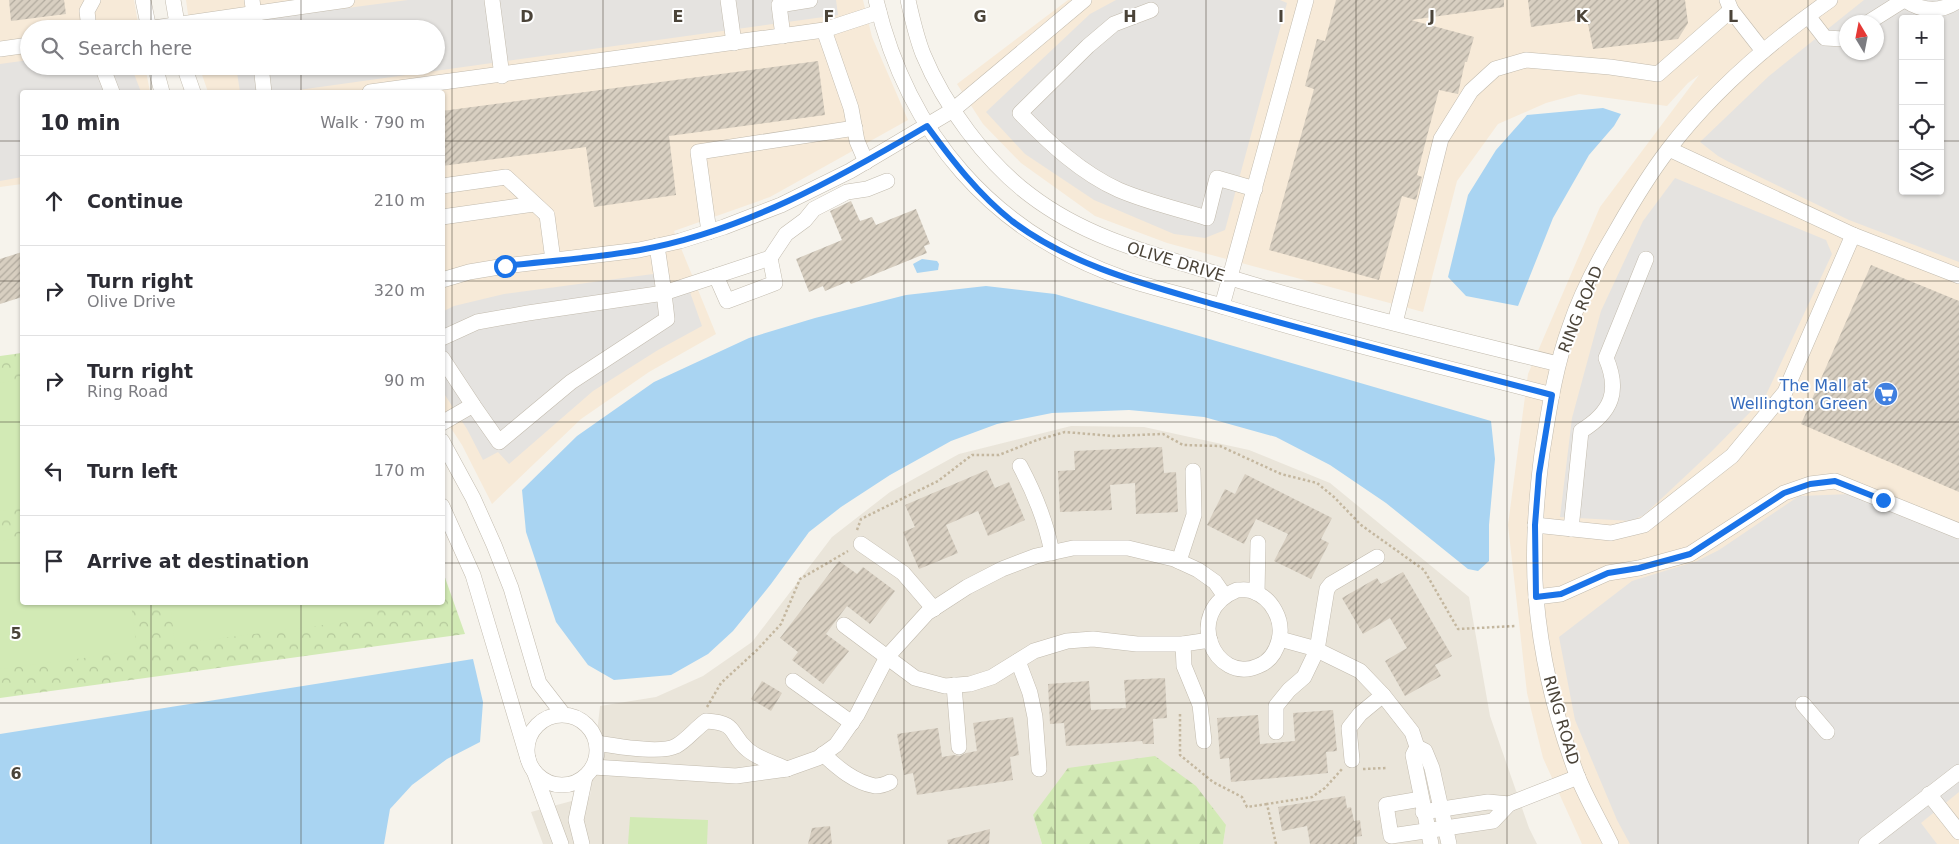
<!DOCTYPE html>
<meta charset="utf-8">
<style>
body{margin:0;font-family:"DejaVu Sans",sans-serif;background:#f2f2f3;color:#2b2b33}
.controls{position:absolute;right:15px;top:15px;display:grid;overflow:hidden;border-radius:5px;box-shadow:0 1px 4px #0004}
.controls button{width:45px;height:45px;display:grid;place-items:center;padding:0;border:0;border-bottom:1px solid #e1e1e2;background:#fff;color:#2b2b33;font:25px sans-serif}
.compass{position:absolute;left:1839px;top:15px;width:45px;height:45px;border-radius:50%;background:#fff;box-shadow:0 1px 4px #0004;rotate:350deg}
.stop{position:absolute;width:15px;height:15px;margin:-11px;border:4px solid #1a73e8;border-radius:50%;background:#fff}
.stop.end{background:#1a73e8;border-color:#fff;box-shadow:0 1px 5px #0008}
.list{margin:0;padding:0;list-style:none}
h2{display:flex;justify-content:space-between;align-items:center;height:65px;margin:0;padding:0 20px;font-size:21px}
h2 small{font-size:16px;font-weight:400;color:#7c7c81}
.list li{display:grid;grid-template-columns:32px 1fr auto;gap:15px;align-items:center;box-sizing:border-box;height:90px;padding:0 20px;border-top:1px solid #e1e1e2}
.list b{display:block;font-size:19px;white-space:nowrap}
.list p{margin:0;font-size:16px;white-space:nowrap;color:#7c7c81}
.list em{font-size:16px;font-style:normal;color:#7c7c81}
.icon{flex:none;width:28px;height:28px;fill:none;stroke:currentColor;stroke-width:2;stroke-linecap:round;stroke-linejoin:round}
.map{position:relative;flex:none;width:1959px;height:844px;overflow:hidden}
.search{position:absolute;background:#fff;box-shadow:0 1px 4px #0004;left:20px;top:20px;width:425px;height:55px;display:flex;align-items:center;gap:12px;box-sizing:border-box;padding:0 18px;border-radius:28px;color:#7c7c81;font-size:19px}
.panel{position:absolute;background:#fff;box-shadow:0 1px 4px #0004;left:20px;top:90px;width:425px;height:515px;border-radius:5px}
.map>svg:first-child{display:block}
.residential{fill:#eae5da}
.commercial{fill:#f7ead8;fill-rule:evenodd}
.forest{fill:url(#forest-firs)}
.park{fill:url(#park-crowns)}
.pitch{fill:#d2eab5}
.parking{fill:#e5e3e0;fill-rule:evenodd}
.water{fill:#a9d4f2}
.building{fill:url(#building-hatch)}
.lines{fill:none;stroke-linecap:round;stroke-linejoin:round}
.minor-casing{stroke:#c2bbae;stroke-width:16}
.path{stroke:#c4b79f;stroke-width:2.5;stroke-dasharray:2.5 2.5;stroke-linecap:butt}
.minor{stroke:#fff;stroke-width:15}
.route{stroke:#1a73e8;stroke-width:6}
.grid{fill:none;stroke:#4b4439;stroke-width:1;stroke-opacity:0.55}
.labels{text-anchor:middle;stroke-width:4;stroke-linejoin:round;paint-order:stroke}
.street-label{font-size:16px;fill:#4b4439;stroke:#fff}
.shop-label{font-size:16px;fill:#366cbe;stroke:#fff;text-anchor:end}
.grid-label{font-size:16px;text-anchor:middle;font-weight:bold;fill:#4b4439;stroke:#fff;stroke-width:4;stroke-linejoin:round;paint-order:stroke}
</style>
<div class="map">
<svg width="1959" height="844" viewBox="0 0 1959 844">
<defs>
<pattern id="forest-firs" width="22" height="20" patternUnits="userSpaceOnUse" patternTransform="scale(1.25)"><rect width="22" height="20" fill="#d2eab5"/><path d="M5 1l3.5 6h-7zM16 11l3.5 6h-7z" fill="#b6ca9c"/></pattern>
<pattern id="park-crowns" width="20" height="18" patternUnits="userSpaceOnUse" patternTransform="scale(1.25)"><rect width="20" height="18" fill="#d2eab5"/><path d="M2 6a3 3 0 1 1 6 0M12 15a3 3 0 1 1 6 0" fill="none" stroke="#b6ca9c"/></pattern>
<pattern id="building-hatch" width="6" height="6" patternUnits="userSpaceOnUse" patternTransform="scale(1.25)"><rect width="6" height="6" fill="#d8cfc1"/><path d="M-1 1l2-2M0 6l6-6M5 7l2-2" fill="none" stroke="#b1aa9e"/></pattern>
</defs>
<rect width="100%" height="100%" fill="#f6f3ec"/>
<path class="residential" d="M1071,426L1144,427L1249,450L1330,483L1469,597L1490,716L1529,828L1537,844H1223L1226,825L1033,815L1042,844H543L531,812L590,796L600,706L656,697L703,676L752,642L832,537L890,492L959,454Z"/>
<g class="commercial">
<path d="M0,0H134L139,29H29V66H145L150,92H22V184L0,187Z"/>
<path d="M186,0H863L872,37L908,120L770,197L674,231L716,334L649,372L581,419L492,504L462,445L443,416L442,92H208L199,66H436V29H190Z"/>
<path d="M1068,0H1959V844H1582L1543,758L1527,693L1508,525L1528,374L1600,207L1699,75L1688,83L1667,106L1579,94L1546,103L1498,124L1457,181L1423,312L1167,243L1095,216L1021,163L983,124L957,84ZM1903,19H1940V191H1903ZM1846,22H1876V52H1846Z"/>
</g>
<path class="forest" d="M1155,756L1196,786L1226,825L1223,844H1042L1033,815L1068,768Z"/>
<path class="park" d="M22,353V602H442L443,572L465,634L0,698V356Z"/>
<g class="pitch">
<path d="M22,380V508L0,511V383Z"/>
<path d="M22,538V602L131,603L137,651L0,669V541Z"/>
<path d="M170,603H376L378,618L175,644Z"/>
<path d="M630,817L708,820L707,844H628Z"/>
</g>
<g class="parking">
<path d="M408,0H836L838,15L284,92H240L236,66H436V29H236L240,22Z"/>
<path d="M1116,0H1280L1287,3L1225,230L1205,238L1174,234L1094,200L1025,154L986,112L1090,14Z"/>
<path d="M1864,0H1959V262L1849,220L1729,162L1718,156L1700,142L1769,76ZM1903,19H1940V191H1903ZM1846,22H1876V52H1846Z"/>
<path d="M29,60V66H131L141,92H22V177L0,181V64Z"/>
<path d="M1675,178L1826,240L1832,254L1765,397L1711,452L1644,515L1631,521L1560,517L1572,418L1601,311L1643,221Z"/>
<path d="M668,272L672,287L686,281L702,326L658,350L593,391L509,464L498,452L483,460L467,429L443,392L442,312L454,306L504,294Z"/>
<path d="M1852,494L1959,538V792L1921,823L1937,844H1630L1617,820L1575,720L1559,637L1632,581L1697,561L1719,550L1799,496Z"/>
</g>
<g class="water">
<path d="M1603,108L1621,114L1614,126L1589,155L1553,218L1518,306L1466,296L1448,277L1468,195L1496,150L1527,115Z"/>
<path d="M922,259L937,261L939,264L938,270L917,273L913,264Z"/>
<path d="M986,286L1055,294L1491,421L1495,459L1489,525V561L1478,571L1468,569L1386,503L1330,465L1276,437L1204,417L1129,410L1052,413L997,424L951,441L890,475L841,507L809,532L771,584L733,631L708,654L671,675L614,680L588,665L556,622L526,532L522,490L577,436L654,382L749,338L815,318L906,295Z"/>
<path d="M473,659L483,702L480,742L447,759L412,785L390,809L384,844H0V734Z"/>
</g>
<g class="building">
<path d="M9,0H64L66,14L11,21Z"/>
<path d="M1336,0H1504V7L1411,20L1474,37L1467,62H1465L1458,94L1439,90L1417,175L1422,177L1416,200L1402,196L1379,280L1269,250L1314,89L1305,86L1317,39L1325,41Z"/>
<path d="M1528,0H1685L1688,23L1678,39L1593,49L1587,19L1531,27Z"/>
<path d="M818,61L825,115L669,136L676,195L594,207L586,147L442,166V111Z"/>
<path d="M851,201L860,221L872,217L876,225L916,209L930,244L924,246L927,253L851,284L849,281L825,291L823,286L809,292L796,259L842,240L830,211Z"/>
<path d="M22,252V297L0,304V259Z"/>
<path d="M1871,265L1959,301V492L1801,424Z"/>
<path d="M1162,447L1164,473L1176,472L1178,512L1136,514L1135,483L1110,485L1112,510L1060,512L1058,471L1075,470L1074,451Z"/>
<path d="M987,470L995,488L1009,482L1025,520L988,536L978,511L946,525L958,553L919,569L903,532L915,527L905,505Z"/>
<path d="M1245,474L1332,518L1321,539L1329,543L1311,579L1274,561L1288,534L1256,519L1244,544L1207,525L1225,489L1235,494Z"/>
<path d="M839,561L857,574L863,567L895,591L870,624L847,606L837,619L826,634L849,651L823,684L792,660L798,652L780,638Z"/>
<path d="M1403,572L1452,656L1435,665L1441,676L1405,696L1385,661L1407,648L1390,618L1363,634L1342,598L1377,578L1381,584Z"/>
<path d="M1165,678L1167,718L1153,719L1154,744H1143L1142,741L1066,746L1064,723L1050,724L1048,684L1089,681L1091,710L1126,708L1124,680Z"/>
<path d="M762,681L782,693L771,711L751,699Z"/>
<path d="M1333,710L1337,751L1326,752L1328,773L1231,782L1229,758L1220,759L1217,718L1258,715L1260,744L1295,741L1293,713Z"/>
<path d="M1013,717L1019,755L1010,757L1013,780L917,795L913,773L904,775L897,734L938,728L942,757L954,755L960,756L966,753L977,751L973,723Z"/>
<path d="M1345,796L1347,808L1351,807L1354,821L1360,820L1362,836L1354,837L1355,844H1310L1307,826L1282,831L1278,807Z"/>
<path d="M830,826L832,844H808L812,828Z"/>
<path d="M990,829L989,844H948L947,840Z"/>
</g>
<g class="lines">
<g class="minor-casing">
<g id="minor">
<path d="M143,0L149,29"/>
<path d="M173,0L178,29"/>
<path d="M252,0L256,29"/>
<path d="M492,0L502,76"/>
<path d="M728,0L734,43"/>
<path d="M876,0C908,135 992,232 1123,278C1158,290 1194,297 1228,308C1335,341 1444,367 1552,395"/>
<path d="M908,0C912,18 916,36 923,54C944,105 986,162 1030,195C1090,241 1161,256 1231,278C1339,311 1449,337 1558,364"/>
<path d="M1727,0L1731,10L1763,51"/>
<path d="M1905,0C1923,12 1941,13 1959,0"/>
<path d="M1151,10L1114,24L1088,46L1020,113C1049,143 1081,173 1119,190C1147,202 1178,209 1207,218L1217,178L1255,189"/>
<path d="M1808,16L1825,38L1844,39L1846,37"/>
<path d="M1869,22L1904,0"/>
<path d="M89,29L87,11L93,0"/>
<path d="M147,29L347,0"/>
<path d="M824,30L851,108L857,141L866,162"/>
<path d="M783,36L779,5L810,0"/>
<path d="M0,49L29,45"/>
<path d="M102,66L112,92"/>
<path d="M155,66L162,92"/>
<path d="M184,66L193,92"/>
<path d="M261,66L264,92"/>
<path d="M370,92L824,30L879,12"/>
<path d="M1669,149L1853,235L1959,276"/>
<path d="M442,186L506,177L547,215L553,260"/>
<path d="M442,217L534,204"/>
<path d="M709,232L698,152L855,128"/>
<path d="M657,246L664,293L770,258L786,234L805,220L814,209L847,192L867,189L887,181"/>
<path d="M716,276L727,301L775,283L770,258"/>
<path d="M442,280L469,272L505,266L639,250L680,241L724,227L781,205L850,171L953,110L1084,0"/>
<path d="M1222,306L1306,0"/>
<path d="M1395,323L1441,139L1471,91L1495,69L1526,60L1610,67L1658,74L1731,10"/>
<path d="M442,338L477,322L528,313L664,293L667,319L571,382L499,442L473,405L442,358"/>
<path d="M442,423L473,405"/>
<path d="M442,441L473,498L494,545L511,588L539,683L563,714"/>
<path d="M1020,466C1035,494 1046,521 1052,553"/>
<path d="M442,506L473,575L528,759"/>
<path d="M1535,525L1611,533L1644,525L1732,456L1785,392L1853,235"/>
<path d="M1571,529L1581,431C1612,412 1620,391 1606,358L1646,259"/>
<path d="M861,544L903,573L934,609"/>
<path d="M1179,561L1194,515L1193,471"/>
<path d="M1237,590C1242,590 1248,589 1252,591C1272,598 1284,620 1279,640C1276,652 1269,662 1258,666C1215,685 1182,612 1237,590Z"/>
<path d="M1257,593L1258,543"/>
<path d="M1536,597L1561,594L1608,573L1639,568L1690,554L1784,493L1810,484L1835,481L1959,531"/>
<path d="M844,625L915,678L945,686L970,684L992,677L1034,651L1067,641L1093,639L1137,644H1183L1210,640"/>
<path d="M1280,639L1313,648L1360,671L1383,695L1412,732L1417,747L1425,751L1432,768L1449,844"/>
<path d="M1183,644L1184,666L1200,705L1204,741"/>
<path d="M1018,661L1030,693L1035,717L1039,769"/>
<path d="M793,681L852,723"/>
<path d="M954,685L959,747"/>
<path d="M1803,704L1827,732"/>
<circle cx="562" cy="750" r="35"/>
<path d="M1276,732V706L1289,690L1304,677L1317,650L1327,589L1331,584L1377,557"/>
<path d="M597,743C614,746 661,754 676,746C686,741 696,728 706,721C739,723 728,733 748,750C759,759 774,763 787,769"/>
<path d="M1417,747L1413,755L1431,844"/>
<path d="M823,754C838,768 854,782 875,786C879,786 886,784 890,782"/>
<path d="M1352,760L1349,728L1360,714L1383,695"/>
<path d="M593,767L736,776L787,769L818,758L836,745L857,715L887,657L927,613L967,587L1002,569L1036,556L1073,548H1128L1174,559L1198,570L1215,582L1224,595"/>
<path d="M534,771L561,844"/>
<path d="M1929,794L1959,832"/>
<path d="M1421,799L1386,805L1391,836L1493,821L1509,804"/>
<path d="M1423,812L1488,802L1509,804L1578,777"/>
<path d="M582,844L576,820L585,777"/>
<path d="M1611,844C1600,821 1586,798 1577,775C1556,719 1541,657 1536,597C1532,549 1536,500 1542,453C1549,410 1555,367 1570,326C1581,293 1598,261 1616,231C1632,203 1648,176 1668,150C1712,92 1770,42 1830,0"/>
<path d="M1866,844L1959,772"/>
</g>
</g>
<g class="path">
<path d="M857,530L861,519L938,481L972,455H999L1037,440L1065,432L1113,436L1163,434L1183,445L1220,446L1281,474L1317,483L1334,497L1361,525L1424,570L1458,629L1516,626"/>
<path d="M707,707L721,683L757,650L781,624L800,579L848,551"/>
<path d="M1180,714V755L1213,782L1242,797L1247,807L1267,804"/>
<path d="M1363,769L1386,768"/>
<path d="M1276,844L1267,804L1312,797L1325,788L1342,769"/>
</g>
<use href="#minor" class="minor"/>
</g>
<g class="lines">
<path class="route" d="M505,266C549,261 596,258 640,250C744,231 837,179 927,126C952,160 978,194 1012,221C1073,267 1148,285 1220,306C1330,337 1441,366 1552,395L1539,474L1535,525L1536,597L1561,594L1608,573L1639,568L1690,554L1784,493L1810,484L1835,481L1883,500"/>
</g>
<path class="grid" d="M151,0V29M301,0V29M452,0V844M603,0V844M753,0V844M904,0V844M1055,0V844M1206,0V844M1356,0V844M1507,0V844M1658,0V844M1808,0V844M151,66V92M301,66V92M0,141H22M442,141H1903M1940,141H1959M0,281H22M442,281H1959M0,422H22M442,422H1959M0,563H22M442,563H1959M151,602V844M301,602V844M0,703H1959"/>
<defs>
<g id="supermarket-disc" transform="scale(1.25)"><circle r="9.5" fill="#3f7fe0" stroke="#fff"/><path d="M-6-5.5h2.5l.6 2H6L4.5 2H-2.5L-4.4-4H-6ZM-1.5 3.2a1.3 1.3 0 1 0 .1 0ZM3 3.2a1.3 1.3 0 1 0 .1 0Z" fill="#fff"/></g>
</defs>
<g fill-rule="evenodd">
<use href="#supermarket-disc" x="1886" y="394"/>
</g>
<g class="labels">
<g class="street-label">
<text transform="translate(1176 261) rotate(17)" y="6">OLIVE DRIVE</text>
<text transform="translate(1580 309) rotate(-68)" y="6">RING ROAD</text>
<text transform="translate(1562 720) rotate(74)" y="6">RING ROAD</text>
</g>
<g class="shop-label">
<text x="1868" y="391">The Mall at<tspan x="1868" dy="18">Wellington Green</tspan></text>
</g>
</g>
<g class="grid-label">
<text x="527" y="22">D</text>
<text x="678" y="22">E</text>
<text x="829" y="22">F</text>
<text x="980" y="22">G</text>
<text x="1130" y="22">H</text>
<text x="1281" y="22">I</text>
<text x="1432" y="22">J</text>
<text x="1582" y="22">K</text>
<text x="1733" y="22">L</text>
<text x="16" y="639">5</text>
<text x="16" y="779">6</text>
</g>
</svg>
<div class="controls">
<button>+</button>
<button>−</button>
<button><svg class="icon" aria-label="locate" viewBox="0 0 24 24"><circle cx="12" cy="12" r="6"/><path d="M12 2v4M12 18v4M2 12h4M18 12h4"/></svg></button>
<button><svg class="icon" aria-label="layers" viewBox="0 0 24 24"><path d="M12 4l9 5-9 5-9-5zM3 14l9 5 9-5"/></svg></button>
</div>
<svg class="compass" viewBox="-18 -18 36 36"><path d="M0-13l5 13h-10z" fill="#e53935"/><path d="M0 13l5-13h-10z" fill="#7c7c81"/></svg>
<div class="stop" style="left:505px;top:266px"></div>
<div class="stop end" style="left:1883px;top:500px"></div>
<div class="search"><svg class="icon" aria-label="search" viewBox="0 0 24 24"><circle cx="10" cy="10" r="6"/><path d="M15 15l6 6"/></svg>Search here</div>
<section class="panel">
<h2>10 min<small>Walk · 790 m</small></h2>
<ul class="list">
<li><svg class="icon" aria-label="ahead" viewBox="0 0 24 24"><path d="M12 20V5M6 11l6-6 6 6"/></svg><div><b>Continue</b></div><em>210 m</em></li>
<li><svg class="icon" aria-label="right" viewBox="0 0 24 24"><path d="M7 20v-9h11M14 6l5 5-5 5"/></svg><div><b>Turn right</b><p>Olive Drive</p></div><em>320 m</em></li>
<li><svg class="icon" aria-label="right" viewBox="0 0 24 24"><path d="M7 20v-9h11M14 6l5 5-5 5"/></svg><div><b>Turn right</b><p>Ring Road</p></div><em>90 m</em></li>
<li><svg class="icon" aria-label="left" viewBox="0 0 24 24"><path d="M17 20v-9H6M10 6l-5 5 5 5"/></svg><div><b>Turn left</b></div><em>170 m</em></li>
<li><svg class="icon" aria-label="arrive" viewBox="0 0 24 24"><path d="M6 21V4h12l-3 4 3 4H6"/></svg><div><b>Arrive at destination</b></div></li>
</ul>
</section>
</div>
